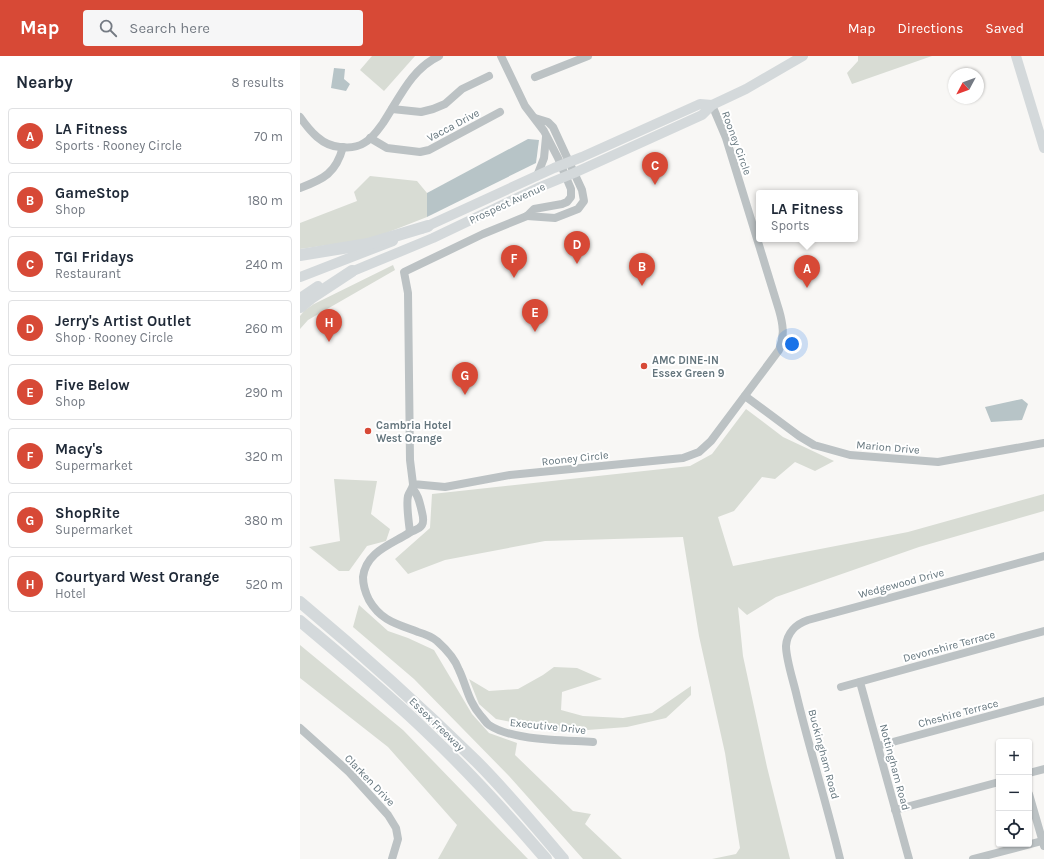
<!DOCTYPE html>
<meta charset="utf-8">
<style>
body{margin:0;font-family:Karla,sans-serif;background:#f6f6f7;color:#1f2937}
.controls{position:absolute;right:12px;bottom:12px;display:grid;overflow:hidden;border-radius:4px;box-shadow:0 1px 3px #0004}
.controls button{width:36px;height:36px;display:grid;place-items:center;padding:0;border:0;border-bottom:1px solid #e0e1e3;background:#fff;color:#1f2937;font:20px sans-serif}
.compass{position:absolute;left:648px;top:12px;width:36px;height:36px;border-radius:50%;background:#fff;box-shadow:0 1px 3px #0004;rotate:229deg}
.you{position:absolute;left:492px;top:288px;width:14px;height:14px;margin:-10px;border:3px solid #fff;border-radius:50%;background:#1a73e8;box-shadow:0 0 0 6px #1a73e833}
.badge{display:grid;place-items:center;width:26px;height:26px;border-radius:50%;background:#d74936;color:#fff;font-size:13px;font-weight:700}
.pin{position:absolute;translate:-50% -33px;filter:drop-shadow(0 1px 2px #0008)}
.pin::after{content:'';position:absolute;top:21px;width:14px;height:12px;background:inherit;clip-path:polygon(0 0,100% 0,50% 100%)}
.popup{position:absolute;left:456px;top:134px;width:102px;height:52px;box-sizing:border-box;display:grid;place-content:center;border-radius:4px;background:#fff;filter:drop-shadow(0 1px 3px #0005);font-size:13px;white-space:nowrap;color:#747a83}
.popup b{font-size:15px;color:#1f2937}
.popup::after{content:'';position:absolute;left:50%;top:100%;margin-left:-8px;border:8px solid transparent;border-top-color:#fff}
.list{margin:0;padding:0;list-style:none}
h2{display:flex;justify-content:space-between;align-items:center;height:52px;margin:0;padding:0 16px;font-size:17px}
h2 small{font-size:13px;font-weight:400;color:#747a83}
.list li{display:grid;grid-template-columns:26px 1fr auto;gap:12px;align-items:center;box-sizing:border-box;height:56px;margin:0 8px 8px;padding:0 8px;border:1px solid #e0e1e3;border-radius:4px}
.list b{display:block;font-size:15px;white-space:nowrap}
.list p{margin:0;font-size:13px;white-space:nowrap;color:#747a83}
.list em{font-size:13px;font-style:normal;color:#747a83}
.icon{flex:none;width:22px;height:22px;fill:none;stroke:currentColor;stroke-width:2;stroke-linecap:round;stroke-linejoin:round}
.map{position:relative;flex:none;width:744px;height:803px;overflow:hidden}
header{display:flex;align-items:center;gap:24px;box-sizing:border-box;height:56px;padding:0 20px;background:#d74936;color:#fff}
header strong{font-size:19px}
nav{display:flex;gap:22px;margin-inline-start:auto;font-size:14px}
.search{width:280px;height:36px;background:#f6f6f7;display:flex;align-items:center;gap:10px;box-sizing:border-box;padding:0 14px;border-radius:4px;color:#747a83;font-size:15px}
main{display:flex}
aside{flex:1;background:#fff}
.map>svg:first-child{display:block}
.green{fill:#d8dcd4}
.water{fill:#b7c4c7}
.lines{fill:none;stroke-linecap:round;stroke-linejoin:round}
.minor{stroke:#bcc2c4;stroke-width:8}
.major{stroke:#d4d9db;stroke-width:10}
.highway{stroke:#d4d9db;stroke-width:12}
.poi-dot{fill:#d74936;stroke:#fff;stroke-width:1.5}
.labels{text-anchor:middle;stroke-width:4;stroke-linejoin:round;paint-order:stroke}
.street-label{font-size:11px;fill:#65767e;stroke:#fff}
.poi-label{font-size:11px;font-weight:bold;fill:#65767e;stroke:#fff;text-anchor:start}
</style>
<header>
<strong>Map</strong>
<div class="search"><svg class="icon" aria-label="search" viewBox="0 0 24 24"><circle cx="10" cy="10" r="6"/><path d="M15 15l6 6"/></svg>Search here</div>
<nav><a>Map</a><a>Directions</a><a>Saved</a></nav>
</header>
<main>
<aside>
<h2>Nearby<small>8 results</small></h2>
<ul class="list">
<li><span class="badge">A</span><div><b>LA Fitness</b><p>Sports · Rooney Circle</p></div><em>70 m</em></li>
<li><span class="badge">B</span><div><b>GameStop</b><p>Shop</p></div><em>180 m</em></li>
<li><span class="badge">C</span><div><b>TGI Fridays</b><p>Restaurant</p></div><em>240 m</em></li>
<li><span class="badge">D</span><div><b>Jerry's Artist Outlet</b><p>Shop · Rooney Circle</p></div><em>260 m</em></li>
<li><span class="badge">E</span><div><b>Five Below</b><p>Shop</p></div><em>290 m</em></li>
<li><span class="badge">F</span><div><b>Macy's</b><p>Supermarket</p></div><em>320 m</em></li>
<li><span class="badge">G</span><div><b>ShopRite</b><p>Supermarket</p></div><em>380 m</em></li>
<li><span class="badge">H</span><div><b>Courtyard West Orange</b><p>Hotel</p></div><em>520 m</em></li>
</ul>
</aside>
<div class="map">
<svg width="744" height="803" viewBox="0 0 744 803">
<rect width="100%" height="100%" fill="#f8f7f5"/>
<g class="green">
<path d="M72,0H115L84,35L60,14Z"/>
<path d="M558,0H632L552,28L547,17L558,5Z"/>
<path d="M70,120L117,125L127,137V161L71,183L0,193V167L57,145L54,136Z"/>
<path d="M93,209L95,214L8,264L0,273V260L5,254L14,248Z"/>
<path d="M446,353L483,381L534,405L515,415L495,406L475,423L462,421L434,455L418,461L433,510L608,476L744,438V455L619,491L476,541L447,559L438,551L443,600L467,711L490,803H412L436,798L440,792L425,697L399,580L383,481L245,485L145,504L108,518L95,503L130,472L132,438L390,410L412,398Z"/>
<path d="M34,423L77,425L71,458L90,473L86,485L67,490L49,515H39L9,491L40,485Z"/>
<path d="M59,549L88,575L108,582L134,594L172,658L189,677L217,687L215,699L273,755L291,758L285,768L322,803H283L209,720L114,623L53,571Z"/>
<path d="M0,589L103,674L228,803H138L157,769L88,691L0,622Z"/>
<path d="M254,611L277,612L302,623L262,636L261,654L283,660L323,662L352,657L391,630V639L366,662L327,671L261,676L196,663L179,648L169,623L189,635L218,633L243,619Z"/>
</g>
<g class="water">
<path d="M34,12L45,13L44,23L50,28L46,35L31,32Z"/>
<path d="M228,83L239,84L236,107L127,161V137Z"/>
<path d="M722,343L728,348L722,364L691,366L685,351Z"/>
</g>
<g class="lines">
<g class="minor">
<path d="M201,0L225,50L244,75L258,102L271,133V141L267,146L262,148L234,153L227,160L183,178L104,216L108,237L110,404L113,428L145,431L210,419L383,402L399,396L411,385L479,294C485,280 483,268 479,254L426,82L412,49"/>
<path d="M235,21L288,0"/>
<path d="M92,53L121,56L133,53L145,48L162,33L189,20"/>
<path d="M0,61C10,75 22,90 40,91C48,92 58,91 64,87C72,83 78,74 83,67C99,43 111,13 139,0"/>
<path d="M70,82L87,92L120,96L129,94L200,56"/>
<path d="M237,120L244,102L246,81"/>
<path d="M0,132C24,123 36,117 43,91"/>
<path d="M227,160L255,162L278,153L284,145L282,134L253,71L248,66L235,62"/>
<path d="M445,340L499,380L514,389L550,399L638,406L744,387"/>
<path d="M113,433C118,439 119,444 121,452C122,457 125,464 122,469C119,474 113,474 109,477C90,489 66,496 63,521C63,528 66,538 69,544C81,565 97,568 118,576C125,578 132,581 137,585C146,593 155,603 159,614C167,631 168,645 181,660C184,663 186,667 189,669C213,685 264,684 293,686"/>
<path d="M110,476C109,468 106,448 108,440C109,436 112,434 113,429"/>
<path d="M560,626L609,803"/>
<path d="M541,631L744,575"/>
<path d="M0,672L49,716L88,759L96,772L98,783L92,803"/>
<path d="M578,690L744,645"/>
<path d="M729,717L744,713"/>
<path d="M729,738L744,790"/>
<path d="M595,754L699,726"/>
<path d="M540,803C527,749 510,695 497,641C494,627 486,604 486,590C487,577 496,568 508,564L744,500"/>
<path d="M673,803L742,785"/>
</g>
<g class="major">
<path d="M716,0L744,92"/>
<path d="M121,173L254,112L282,101L400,48L412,49"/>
<path d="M46,218L133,182L240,131L274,117L402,59L412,49L446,33L503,0"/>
<path d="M0,221L93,185"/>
<path d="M0,242L18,230"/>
</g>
<g class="highway">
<path d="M0,199L68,188L128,170"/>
<path d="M0,251L11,242L52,215"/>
<path d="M0,546C61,597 120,650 176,705C207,736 235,770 263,803"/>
<path d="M0,565C44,602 89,639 130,679C171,718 209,760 246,803"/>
</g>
</g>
<g class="poi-dot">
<circle cx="344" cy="310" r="4"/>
<circle cx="68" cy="375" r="4"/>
</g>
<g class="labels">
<g class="street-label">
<text transform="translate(153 69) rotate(-28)" y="4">Vacca Drive</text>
<text transform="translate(437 87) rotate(70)" y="4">Rooney Circle</text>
<text transform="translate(207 147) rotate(-25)" y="4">Prospect Avenue</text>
<text transform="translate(588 391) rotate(5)" y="4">Marion Drive</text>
<text transform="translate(275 402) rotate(-6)" y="4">Rooney Circle</text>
<text transform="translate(601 527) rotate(-15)" y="4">Wedgewood Drive</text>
<text transform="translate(649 590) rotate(-15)" y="4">Devonshire Terrace</text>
<text transform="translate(658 657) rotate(-15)" y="4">Cheshire Terrace</text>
<text transform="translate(137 668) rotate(44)" y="4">Essex Freeway</text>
<text transform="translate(248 670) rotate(6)" y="4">Executive Drive</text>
<text transform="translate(524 698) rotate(75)" y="4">Buckingham Road</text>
<text transform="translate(595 711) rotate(75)" y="4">Nottingham Road</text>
<text transform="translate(70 724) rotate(46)" y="4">Clarken Drive</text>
</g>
<g class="poi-label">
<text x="352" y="308">AMC DINE-IN<tspan x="352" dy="13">Essex Green 9</tspan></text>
<text x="76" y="373">Cambria Hotel<tspan x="76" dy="13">West Orange</tspan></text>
</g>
</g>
</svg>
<div class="controls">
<button>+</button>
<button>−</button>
<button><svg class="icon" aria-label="locate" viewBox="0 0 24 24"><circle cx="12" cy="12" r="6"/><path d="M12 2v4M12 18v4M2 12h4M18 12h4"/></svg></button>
</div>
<svg class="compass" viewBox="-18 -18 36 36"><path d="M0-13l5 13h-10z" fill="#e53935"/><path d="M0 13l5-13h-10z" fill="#747a83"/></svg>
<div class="you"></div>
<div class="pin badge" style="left:507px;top:232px">A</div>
<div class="popup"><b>LA Fitness</b>Sports</div>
<div class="pin badge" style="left:342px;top:230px">B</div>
<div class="pin badge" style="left:355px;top:129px">C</div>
<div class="pin badge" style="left:277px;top:208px">D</div>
<div class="pin badge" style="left:235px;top:276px">E</div>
<div class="pin badge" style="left:214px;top:222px">F</div>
<div class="pin badge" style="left:165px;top:339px">G</div>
<div class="pin badge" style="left:29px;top:286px">H</div>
</div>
</main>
